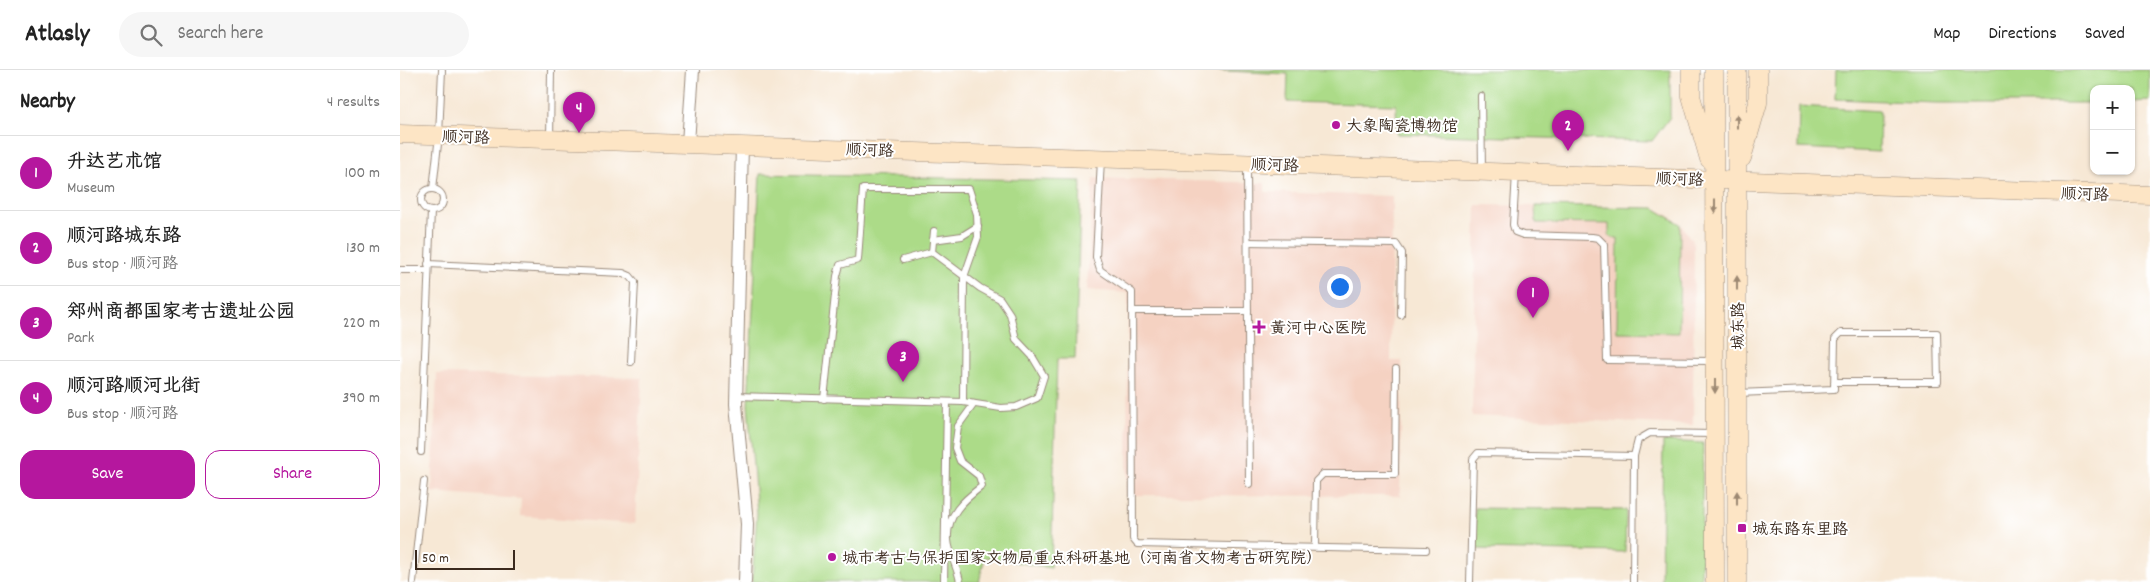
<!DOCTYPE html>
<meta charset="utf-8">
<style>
body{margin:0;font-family:Dekko,"LXGW WenKai TC",sans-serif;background:#f6f6f6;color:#222}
.controls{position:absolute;right:15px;top:15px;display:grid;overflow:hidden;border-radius:10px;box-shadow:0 1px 4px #0004}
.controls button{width:45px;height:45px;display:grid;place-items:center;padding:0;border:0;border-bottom:1px solid #e0e0e0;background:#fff;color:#222;font:25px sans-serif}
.scale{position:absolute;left:15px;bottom:12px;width:100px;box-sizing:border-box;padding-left:5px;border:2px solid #3b2a1e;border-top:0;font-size:14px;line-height:18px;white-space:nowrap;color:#3b2a1e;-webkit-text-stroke:4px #fff;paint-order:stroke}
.you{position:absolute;left:939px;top:216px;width:18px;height:18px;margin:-12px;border:4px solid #fff;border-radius:50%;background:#1a73e8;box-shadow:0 0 0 8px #1a73e833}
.badge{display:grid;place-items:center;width:32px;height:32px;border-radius:50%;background:#b5179e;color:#fff;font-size:16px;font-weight:700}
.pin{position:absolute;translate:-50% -41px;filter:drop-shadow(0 1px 2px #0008)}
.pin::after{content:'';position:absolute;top:26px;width:18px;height:15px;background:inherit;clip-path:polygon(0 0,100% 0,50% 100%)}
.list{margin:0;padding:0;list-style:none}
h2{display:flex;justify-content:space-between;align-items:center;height:65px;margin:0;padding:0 20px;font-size:21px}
h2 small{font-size:16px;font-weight:400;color:#767676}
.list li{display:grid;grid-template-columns:32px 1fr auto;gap:15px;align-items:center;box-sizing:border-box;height:75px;padding:0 20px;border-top:1px solid #e0e0e0}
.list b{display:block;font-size:19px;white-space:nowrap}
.list p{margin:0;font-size:16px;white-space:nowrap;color:#767676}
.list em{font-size:16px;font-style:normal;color:#767676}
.actions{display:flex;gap:10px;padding:15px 20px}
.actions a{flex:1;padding:11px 0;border:1px solid #b5179e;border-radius:15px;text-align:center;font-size:18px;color:#b5179e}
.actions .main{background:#b5179e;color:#fff}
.icon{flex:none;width:28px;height:28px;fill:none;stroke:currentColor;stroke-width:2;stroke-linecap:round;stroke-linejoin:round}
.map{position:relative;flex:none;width:1750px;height:512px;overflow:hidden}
header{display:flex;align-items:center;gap:30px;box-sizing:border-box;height:70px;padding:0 25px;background:#fff;border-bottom:1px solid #e0e0e0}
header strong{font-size:24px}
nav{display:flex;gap:28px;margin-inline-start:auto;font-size:18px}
.search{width:350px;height:45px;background:#f6f6f6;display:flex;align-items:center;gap:12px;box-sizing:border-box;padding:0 18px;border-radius:28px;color:#767676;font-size:19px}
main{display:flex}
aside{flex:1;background:#fff}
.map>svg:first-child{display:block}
.built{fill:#f5d2c2}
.green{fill:#acdb88;stroke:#748253}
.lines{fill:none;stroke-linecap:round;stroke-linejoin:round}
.lane-casing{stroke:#99897a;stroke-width:8}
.street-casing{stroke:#99897a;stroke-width:14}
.secondary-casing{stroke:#99897a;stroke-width:19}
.lane{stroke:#fff;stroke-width:6}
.street{stroke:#fff;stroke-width:12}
.secondary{stroke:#fde5c5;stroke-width:18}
.oneway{fill:#9c8872}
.poi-dot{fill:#b5179e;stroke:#fff;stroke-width:2}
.labels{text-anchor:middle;stroke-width:4;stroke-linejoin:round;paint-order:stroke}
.poi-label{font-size:16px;fill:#3b2a1e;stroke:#fff;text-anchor:start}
.street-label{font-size:16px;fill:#3b2a1e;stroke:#fff}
</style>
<header>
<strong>Atlasly</strong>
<div class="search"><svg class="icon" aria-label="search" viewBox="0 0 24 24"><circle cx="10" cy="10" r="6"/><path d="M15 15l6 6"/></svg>Search here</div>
<nav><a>Map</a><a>Directions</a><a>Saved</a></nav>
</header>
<main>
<aside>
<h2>Nearby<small>4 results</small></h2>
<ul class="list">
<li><span class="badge">1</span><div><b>升达艺术馆</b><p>Museum</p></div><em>100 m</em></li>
<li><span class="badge">2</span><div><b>顺河路城东路</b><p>Bus stop · 顺河路</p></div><em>130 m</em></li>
<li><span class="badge">3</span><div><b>郑州商都国家考古遗址公园</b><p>Park</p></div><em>220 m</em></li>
<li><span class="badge">4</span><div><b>顺河路顺河北街</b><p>Bus stop · 顺河路</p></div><em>390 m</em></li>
</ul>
<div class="actions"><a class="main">Save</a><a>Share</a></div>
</aside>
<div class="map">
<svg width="1750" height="512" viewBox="0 0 1750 512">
<rect width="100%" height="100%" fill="#fff"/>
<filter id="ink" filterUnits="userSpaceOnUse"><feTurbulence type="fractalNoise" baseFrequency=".02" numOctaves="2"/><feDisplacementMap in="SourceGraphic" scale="10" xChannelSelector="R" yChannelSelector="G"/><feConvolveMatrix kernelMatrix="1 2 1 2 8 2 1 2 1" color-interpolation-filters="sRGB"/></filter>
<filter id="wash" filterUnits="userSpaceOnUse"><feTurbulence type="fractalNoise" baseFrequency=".0096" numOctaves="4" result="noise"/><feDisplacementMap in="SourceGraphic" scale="20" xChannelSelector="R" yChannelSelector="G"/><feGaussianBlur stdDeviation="1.12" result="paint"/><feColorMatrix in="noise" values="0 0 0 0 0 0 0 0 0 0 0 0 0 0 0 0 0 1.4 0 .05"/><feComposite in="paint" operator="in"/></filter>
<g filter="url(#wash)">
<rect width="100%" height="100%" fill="#f7e8d5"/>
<g class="built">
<path d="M693,108L865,113V122L992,126L991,291H1002L1000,426L727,425L728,223L687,220Z"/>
<path d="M1076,135L1254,138L1267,144L1283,157L1294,174L1293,355L1072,346Z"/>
<path d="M37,304L242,308L235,454L120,446L121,429L32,422Z"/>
</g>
<g class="green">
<path d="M806,0H1270V47L1252,71L997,64L996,35L887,32L888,4Z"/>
<path d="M1436,0H1750V31L1731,32V19H1694V33H1536L1435,29Z"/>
<path d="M1399,36L1480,41L1479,82L1398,78Z"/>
<path d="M360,104L681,111L675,289H657L651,498L585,487L579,512H352L357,443L348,335Z"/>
<path d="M1135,136L1254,138L1280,154L1279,263L1217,262L1218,168H1212L1209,165V154L1136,153Z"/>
<path d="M1263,371L1303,373L1301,512H1261Z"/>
<path d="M1075,438L1226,440L1225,482L1075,479Z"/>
</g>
</g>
<g filter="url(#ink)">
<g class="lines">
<g class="lane-casing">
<g id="lane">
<path d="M1081,26L1082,100"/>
<path d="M150,69L151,0"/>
<path d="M701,89L696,187L700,200L732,222L733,469L737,474L1026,480"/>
<path d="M847,94L849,414"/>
<path d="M1116,103L1113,155L1115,162L1123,165L1192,167L1198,168L1204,174L1207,290L1312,291"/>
<path d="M33,119L39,65L42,0"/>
<circle cx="32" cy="130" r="11"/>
<path d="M533,170L562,166L578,156"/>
<path d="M848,172L996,174L1002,183L1001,245"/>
<path d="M532,182L534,161"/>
<path d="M28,194L223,203L230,206L235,212L231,292"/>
<path d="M0,200H28"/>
<path d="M732,241H848"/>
<path d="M1338,323L1434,319L1435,269L1441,263H1537L1538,312H1434"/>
<path d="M336,326L563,332L601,338L616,337L637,328L644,306L632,286L616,269L610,244L600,229L580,218L532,182L503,190"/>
<path d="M424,329L437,206L440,195L458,190L463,119H569L577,144L578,167L564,207L563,332"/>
<path d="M21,382L31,141"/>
<path d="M915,477L916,411L923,404H995L996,299"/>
<path d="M13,512L24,411"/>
<path d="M544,512L547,332"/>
<path d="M560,512C558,498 549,484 548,470C546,445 564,430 582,416L579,406L560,391L555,378L558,356L574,334"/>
<path d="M1070,512L1073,389L1078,383L1234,386"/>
<path d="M1233,512L1234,386L1238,370L1250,363L1313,364"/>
</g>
</g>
<g class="street-casing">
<g id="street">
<path d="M288,73L293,0"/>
<path d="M342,75L336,334L347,454L345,512"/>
</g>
</g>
<g class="secondary-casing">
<g id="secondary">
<path d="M1291,0V26L1309,89"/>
<path d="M1314,0L1315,512"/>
<path d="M1337,0V512"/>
<path d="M0,64L1750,125"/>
<path d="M1342,88L1358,33V0"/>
</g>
</g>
<use href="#lane" class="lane"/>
<use href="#street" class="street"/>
<use href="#secondary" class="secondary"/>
</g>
<defs><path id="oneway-solid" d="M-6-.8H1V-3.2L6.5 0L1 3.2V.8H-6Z" transform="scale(1.25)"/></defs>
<g class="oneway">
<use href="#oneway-solid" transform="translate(1337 51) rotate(-90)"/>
<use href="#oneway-solid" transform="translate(1315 136) rotate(90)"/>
<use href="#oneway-solid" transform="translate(1337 213) rotate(-90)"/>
<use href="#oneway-solid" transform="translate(1315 316) rotate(90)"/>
<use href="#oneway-solid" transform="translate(1337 428) rotate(-90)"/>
</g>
</g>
<g class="poi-dot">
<circle cx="936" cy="55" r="5"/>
<path d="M856.5 249.5h5v5h5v5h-5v5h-5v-5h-5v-5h5z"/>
<rect x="1337" y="453" width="10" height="10" rx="2.5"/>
<circle cx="432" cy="487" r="5"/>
</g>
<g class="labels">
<g class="poi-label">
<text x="946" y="61">大象陶瓷博物馆</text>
<text x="870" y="263">黄河中心医院</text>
<text x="1352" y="464">城东路东里路</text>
<text x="442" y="493">城市考古与保护国家文物局重点科研基地（河南省文物考古研究院）</text>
</g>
<g class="street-label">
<text transform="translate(66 66) rotate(2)" y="6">顺河路</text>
<text transform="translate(470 79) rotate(2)" y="6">顺河路</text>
<text transform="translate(875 94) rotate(2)" y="6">顺河路</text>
<text transform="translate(1280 108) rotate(2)" y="6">顺河路</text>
<text transform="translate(1685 123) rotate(2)" y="6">顺河路</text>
<text transform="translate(1337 256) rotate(-90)" y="6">城东路</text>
</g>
</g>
</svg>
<div class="controls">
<button>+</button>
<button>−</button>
</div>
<div class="scale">50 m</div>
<div class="you"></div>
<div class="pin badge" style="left:1133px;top:248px">1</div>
<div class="pin badge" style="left:1168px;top:81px">2</div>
<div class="pin badge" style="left:503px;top:312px">3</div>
<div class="pin badge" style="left:179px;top:63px">4</div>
</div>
</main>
